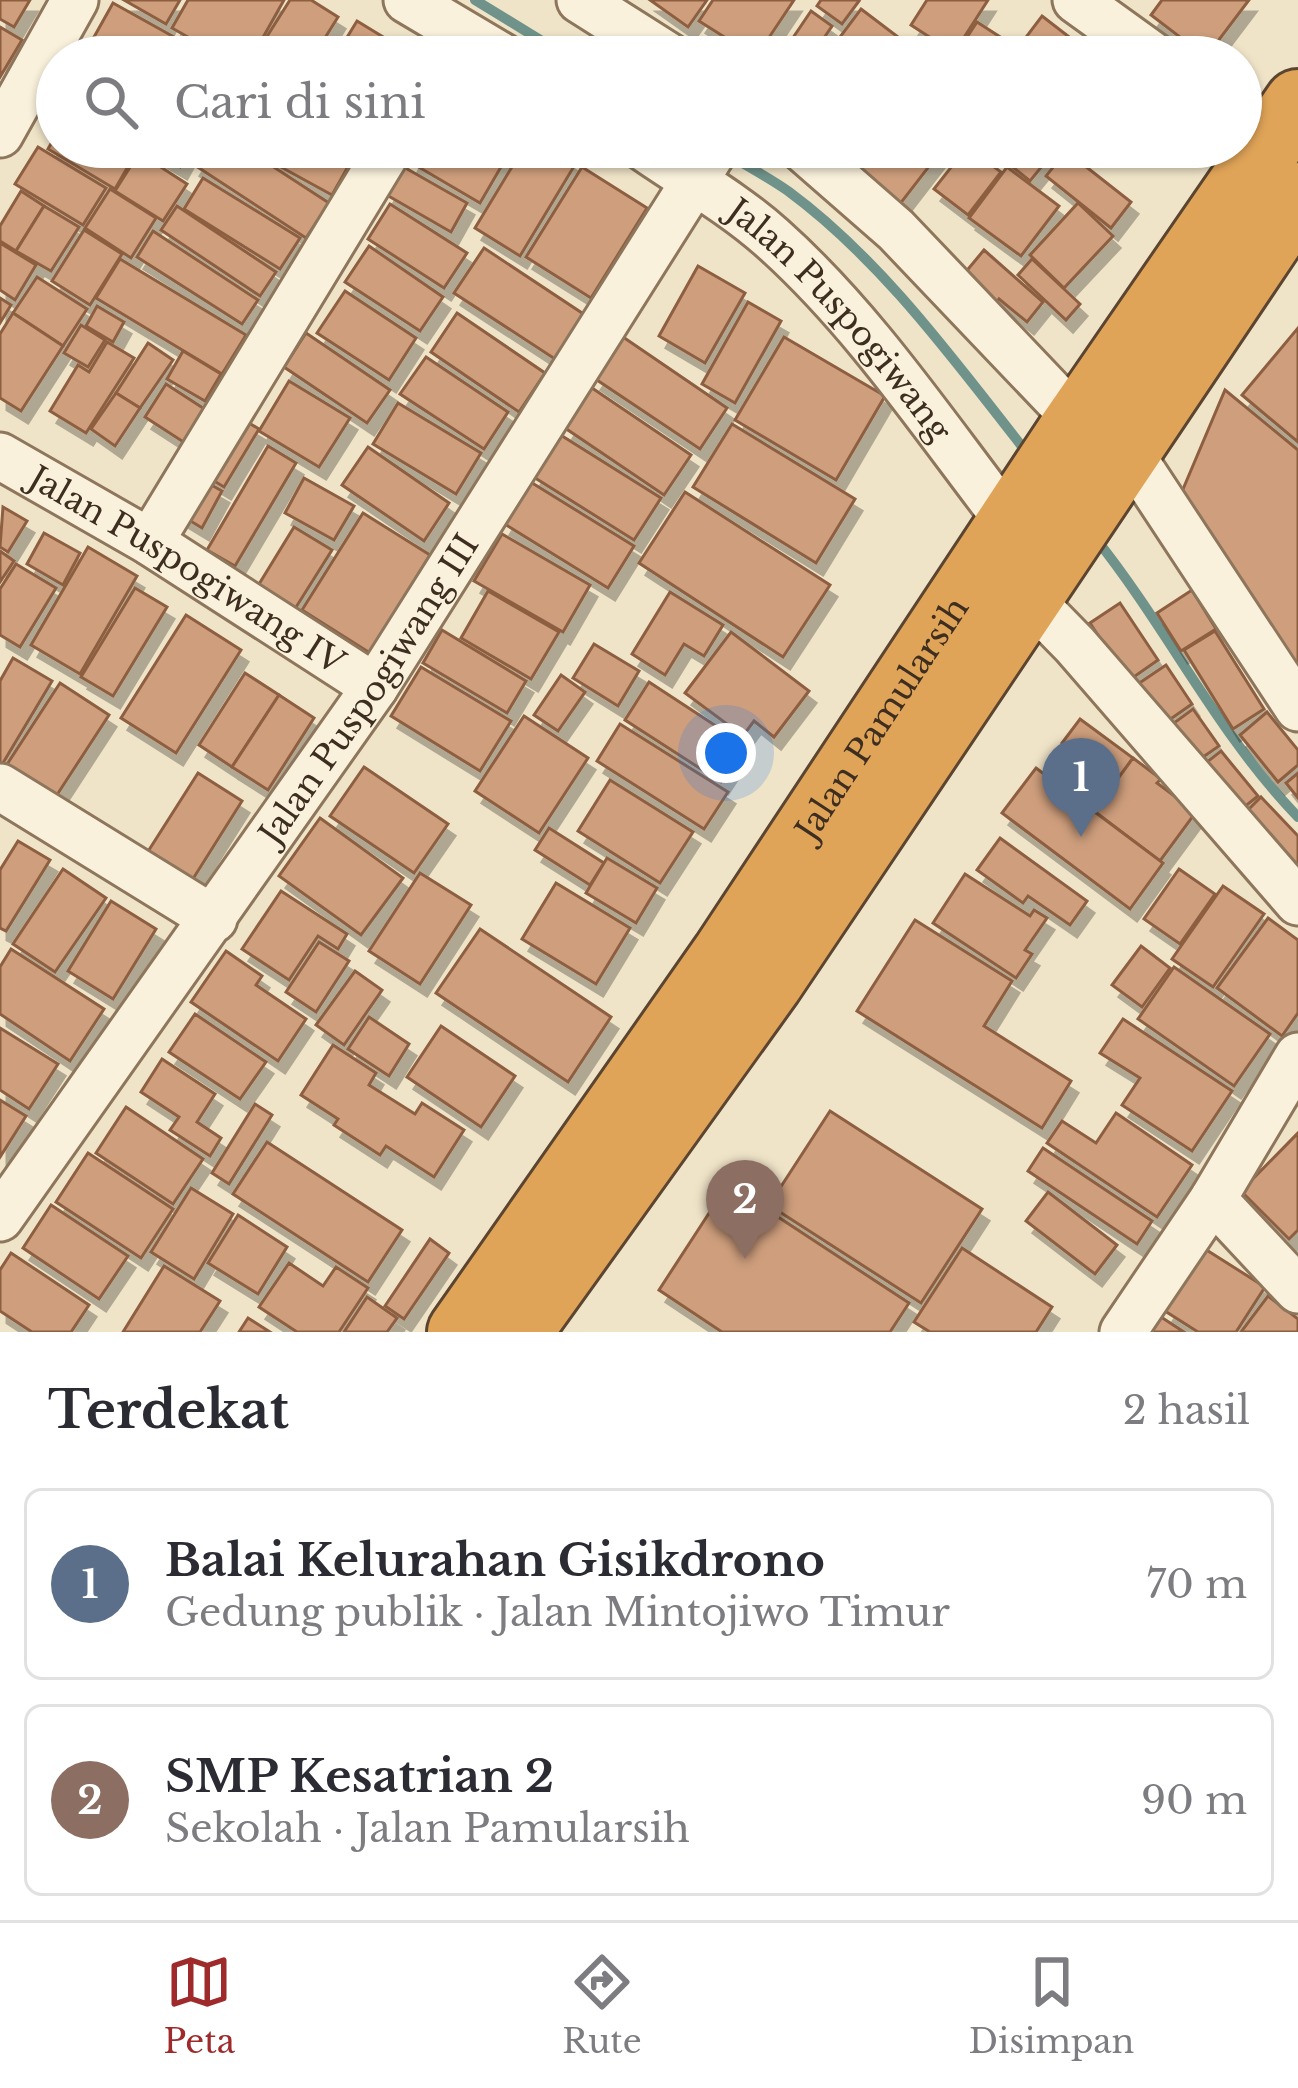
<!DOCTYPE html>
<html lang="id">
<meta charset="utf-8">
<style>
body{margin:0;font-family:"Libre Baskerville",serif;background:#f2f2f3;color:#2b2b33}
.you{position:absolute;left:726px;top:753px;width:42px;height:42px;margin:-30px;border:9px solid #fff;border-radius:50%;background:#1a73e8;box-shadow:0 0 0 18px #1a73e833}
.badge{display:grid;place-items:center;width:78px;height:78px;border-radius:50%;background:#9e2a2b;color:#fff;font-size:39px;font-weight:700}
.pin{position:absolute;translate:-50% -99px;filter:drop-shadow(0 3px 6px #0008)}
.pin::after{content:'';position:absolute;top:63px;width:42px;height:36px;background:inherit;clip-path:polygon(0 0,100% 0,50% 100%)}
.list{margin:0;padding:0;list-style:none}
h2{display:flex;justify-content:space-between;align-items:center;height:156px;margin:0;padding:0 48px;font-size:51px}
h2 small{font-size:39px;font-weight:400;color:#7c7c81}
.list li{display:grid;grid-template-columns:78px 1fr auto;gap:36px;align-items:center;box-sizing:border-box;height:192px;margin:0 24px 24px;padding:0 24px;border:3px solid #e1e1e2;border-radius:18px}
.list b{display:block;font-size:45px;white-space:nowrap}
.list p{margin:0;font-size:39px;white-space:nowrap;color:#7c7c81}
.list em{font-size:39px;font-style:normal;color:#7c7c81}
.icon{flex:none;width:66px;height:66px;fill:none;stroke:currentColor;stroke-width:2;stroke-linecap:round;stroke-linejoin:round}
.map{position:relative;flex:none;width:1298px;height:1332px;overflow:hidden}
.search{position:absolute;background:#fff;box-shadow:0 3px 9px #0004;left:36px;right:36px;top:36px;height:132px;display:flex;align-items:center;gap:30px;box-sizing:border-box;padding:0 42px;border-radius:66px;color:#7c7c81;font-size:45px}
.sheet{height:588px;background:#fff}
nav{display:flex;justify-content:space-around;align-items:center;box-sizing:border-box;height:168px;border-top:3px solid #e1e1e2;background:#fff;font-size:33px;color:#7c7c81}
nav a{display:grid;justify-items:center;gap:6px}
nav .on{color:#9e2a2b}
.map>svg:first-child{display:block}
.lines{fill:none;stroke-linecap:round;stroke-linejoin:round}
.stream{stroke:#6f938a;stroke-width:10}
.building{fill:#cf9f7d;stroke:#8d5f41;stroke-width:3;filter:url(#shadow)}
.minor-casing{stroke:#8d765c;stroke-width:51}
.highway-casing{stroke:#5b4430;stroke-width:72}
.minor{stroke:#faf1dc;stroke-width:45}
.highway{stroke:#e0a458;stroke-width:66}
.labels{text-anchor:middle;stroke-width:10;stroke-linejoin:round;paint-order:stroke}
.street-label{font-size:33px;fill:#3d2e20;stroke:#f7eed8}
</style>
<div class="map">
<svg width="1298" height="1332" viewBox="0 0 1298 1332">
<defs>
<filter id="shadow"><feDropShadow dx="7" dy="12" stdDeviation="0" flood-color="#0004"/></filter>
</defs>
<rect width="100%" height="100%" fill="#f0e4c8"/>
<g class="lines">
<g class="stream">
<path d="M475,0L568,57"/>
<path d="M724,152C745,165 768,177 788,191C883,261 956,363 1028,454"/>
<path d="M1096,539C1168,629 1217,733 1298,817"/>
</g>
</g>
<g class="building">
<path d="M0,0H30L14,27L0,19Z"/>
<path d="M124,0H180L166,24Z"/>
<path d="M188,0H284L252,57H223L172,28Z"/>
<path d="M290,0H311L338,17L313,57H254Z"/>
<path d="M650,0H707L688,27Z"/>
<path d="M713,0H794L756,57L699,21Z"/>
<path d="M821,0H857L859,1L842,24L817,6Z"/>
<path d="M927,0H988L954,53L911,25Z"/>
<path d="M1162,0H1249L1206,57L1151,15Z"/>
<path d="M113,3L210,57H108L89,46Z"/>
<path d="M861,9L898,37L882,57H825Z"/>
<path d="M811,11L832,26L811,57H780Z"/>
<path d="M1042,16L1095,57H1011Z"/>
<path d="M357,21L416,57H335Z"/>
<path d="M977,22L1011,44L1002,57H954Z"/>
<path d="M0,27L22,40L0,77Z"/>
<path d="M901,43L919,57H891Z"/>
<path d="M57,133V147H119L134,156L115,189L48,149Z"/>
<path d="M38,147L106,188L83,225L15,184Z"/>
<path d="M146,147H191L180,167Z"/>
<path d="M204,147H243L329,203L306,238L193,164Z"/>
<path d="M264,147H322L350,163L332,195L259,155Z"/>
<path d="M334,147H365L356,161Z"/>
<path d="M418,147H509L512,148L480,203L410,162Z"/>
<path d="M524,147H550L576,163L520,256L475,228Z"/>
<path d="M828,147H944L900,204Z"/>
<path d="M967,147L1001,172L968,215L934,189Z"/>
<path d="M988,147H1053L1056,149L1030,181Z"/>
<path d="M1066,151L1131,202L1111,228L1046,176Z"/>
<path d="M139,153L187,184L163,221L115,191Z"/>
<path d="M402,166L467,203L451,232L385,194Z"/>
<path d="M582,167L647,208L591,298L526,257Z"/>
<path d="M1007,167L1059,206L1021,256L969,218Z"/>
<path d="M203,178L300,238L280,269L184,209Z"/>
<path d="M110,189L156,218L131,258L85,228Z"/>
<path d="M21,191L44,206L16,251L0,241V226Z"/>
<path d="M1078,203L1113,236L1064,288L1030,255Z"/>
<path d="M390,204L467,253L444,288L368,239Z"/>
<path d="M44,206L79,227L51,271L16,251Z"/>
<path d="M177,206L276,272L260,296L161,230Z"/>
<path d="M84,230L122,254L90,305L52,281Z"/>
<path d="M153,231L258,300L242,324L137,257Z"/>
<path d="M0,243L36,265L15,300L0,290Z"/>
<path d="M369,246L443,297L420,331L345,282Z"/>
<path d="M484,248L585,315L555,359L454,293Z"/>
<path d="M984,250L1043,302L1027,322L999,299L992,308L959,280Z"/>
<path d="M120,259L246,335L222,374L96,298Z"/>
<path d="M1032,259L1080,304L1066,320L1018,275Z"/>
<path d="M698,266L745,293L705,363L659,336Z"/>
<path d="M37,277L87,309L63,346L13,313Z"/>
<path d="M345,291L416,338L389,380L317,333Z"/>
<path d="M0,298L11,305L0,323Z"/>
<path d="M748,302L781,321L735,403L702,384Z"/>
<path d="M97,306L124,322L113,342L86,326Z"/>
<path d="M13,313L63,346L21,411L0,398V334Z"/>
<path d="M457,313L545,373L519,412L431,352Z"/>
<path d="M81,325L105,340L88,367L64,353Z"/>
<path d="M1298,328V442L1242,395Z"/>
<path d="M306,333L390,390L367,423L284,367Z"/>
<path d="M623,337L727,408L700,449L594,378Z"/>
<path d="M784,337L885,396L836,480L735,420Z"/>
<path d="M107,342L134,358L86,433L50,411L78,365L89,372Z"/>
<path d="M148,343L173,360L140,408L116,393Z"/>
<path d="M183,351L221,374L205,401L167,379Z"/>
<path d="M426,357L508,412L484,449L400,394Z"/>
<path d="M289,381L350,418L319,467L259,431Z"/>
<path d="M166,384L206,410L185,443L145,417Z"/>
<path d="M592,388L691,455L664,495L565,428Z"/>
<path d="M1225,390L1298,450V670L1178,501Z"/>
<path d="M116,393L140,408L115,446L91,429Z"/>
<path d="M398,403L481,453L456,494L373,444Z"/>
<path d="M231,412L259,429L224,487L196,470Z"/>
<path d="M732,424L855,499L816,563L693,487Z"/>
<path d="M559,434L661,498L634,540L532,476Z"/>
<path d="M268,446L296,463L235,566L207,550Z"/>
<path d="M368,447L449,503L424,541L342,485Z"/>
<path d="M199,478L222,491L202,528L179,514Z"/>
<path d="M304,478L354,506L334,540L285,513Z"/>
<path d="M529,481L634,546L608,588L503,523Z"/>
<path d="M685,492L830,585L783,657L639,563Z"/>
<path d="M3,507L27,521L8,552L0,547Z"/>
<path d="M363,513L430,555L370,653L302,610Z"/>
<path d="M294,527L332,550L293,612L256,589Z"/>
<path d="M44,533L80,553L63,585L27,564Z"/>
<path d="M502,534L590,585L563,632L474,581Z"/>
<path d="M88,547L137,576L80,674L31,645Z"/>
<path d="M0,551L14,561L0,582Z"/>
<path d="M16,564L56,588L20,647L0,635V589Z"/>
<path d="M135,588L167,607L113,696L81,677Z"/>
<path d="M1192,590L1216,629L1181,651L1157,613Z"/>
<path d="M488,591L559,632L531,679L461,638Z"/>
<path d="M670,592L723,625L704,656L684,644L665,675L632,654Z"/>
<path d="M1120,603L1158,660L1128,681L1090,623Z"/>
<path d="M186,615L241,650L176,753L121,718Z"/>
<path d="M442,630L526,681L507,713L423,663Z"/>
<path d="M1215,631L1264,709L1233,729L1184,650Z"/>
<path d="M731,632L809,691L774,737L754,721L743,736L685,693Z"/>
<path d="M594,644L639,671L618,706L573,678Z"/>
<path d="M13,658L52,681L0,768V681Z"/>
<path d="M1166,665L1192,704L1162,725L1135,686Z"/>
<path d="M421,667L511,721L480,771L391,716Z"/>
<path d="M245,673L279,695L232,767L199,745Z"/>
<path d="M561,675L585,692L558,731L534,715Z"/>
<path d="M649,682L745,745L721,782L625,720Z"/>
<path d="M60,683L109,715L51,804L2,772Z"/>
<path d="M279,695L314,718L268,790L232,767Z"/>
<path d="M1193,709L1219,746L1193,764L1167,728Z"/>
<path d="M1267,712L1298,750V765L1278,782L1240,735Z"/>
<path d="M524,716L588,758L539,833L475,791Z"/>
<path d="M1080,719L1133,758L1115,783L1062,743Z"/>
<path d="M620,724L728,792L704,829L597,761Z"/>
<path d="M1221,751L1258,796L1238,812L1202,766Z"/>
<path d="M1133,758L1161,779L1157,783L1196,812L1160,861L1094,811Z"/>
<path d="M364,767L448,824L414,873L330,816Z"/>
<path d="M1036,768L1163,863L1130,909L1002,813Z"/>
<path d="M198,773L242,801L191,882L147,853Z"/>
<path d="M1298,773V798L1286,783Z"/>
<path d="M610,780L693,832L660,883L578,831Z"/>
<path d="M1261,797L1298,836V873L1243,815Z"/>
<path d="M320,818L403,878L361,935L279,876Z"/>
<path d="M549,828L604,863L590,885L535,850Z"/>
<path d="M1000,838L1087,901L1070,925L1028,896L1023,903L977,870Z"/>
<path d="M18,841L50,860L6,931L0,928V870Z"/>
<path d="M607,858L657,888L636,923L586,893Z"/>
<path d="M63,869L106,898L55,972L13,944Z"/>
<path d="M1179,869L1215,894L1180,944L1144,919Z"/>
<path d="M420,873L471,905L420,984L369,951Z"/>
<path d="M965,874L1030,916L1034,910L1047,918L1025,950L1032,954L1016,978L933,923Z"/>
<path d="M556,883L630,928L596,984L522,939Z"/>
<path d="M1223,886L1264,914L1213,987L1172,959Z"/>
<path d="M281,891L347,934L338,949L318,936L289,980L242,949Z"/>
<path d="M111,901L156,929L113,999L68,971Z"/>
<path d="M1268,918L1298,940V1013L1282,1036L1217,988Z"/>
<path d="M915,920L1012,981L984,1026L1071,1081L1042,1128L857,1011Z"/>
<path d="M480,929L611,1017L568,1082L436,993Z"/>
<path d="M319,942L349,961L316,1012L286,992Z"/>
<path d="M1141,946L1170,968L1142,1007L1112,985Z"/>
<path d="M11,949L104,1009L70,1061L0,1014V967Z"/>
<path d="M226,951L262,976L256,985L306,1019L278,1061L191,1002Z"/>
<path d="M1174,967L1270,1034L1234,1086L1138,1019Z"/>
<path d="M355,971L382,990L344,1045L316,1025Z"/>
<path d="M195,1014L266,1062L240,1099L169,1052Z"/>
<path d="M369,1017L409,1044L389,1076L348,1049Z"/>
<path d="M1123,1019L1232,1091L1192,1151L1122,1105L1140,1078L1100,1053Z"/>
<path d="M441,1026L515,1076L481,1127L407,1077Z"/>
<path d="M0,1028L58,1064L29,1109L0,1090Z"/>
<path d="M333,1045L376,1073L369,1085L415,1114L422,1103L464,1130L434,1177L386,1146L380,1155L334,1125L338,1119L301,1095Z"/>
<path d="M162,1059L215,1094L197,1122L221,1138L210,1156L170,1130L179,1117L141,1092Z"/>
<path d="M0,1100L26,1116L0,1157Z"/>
<path d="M255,1104L272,1115L229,1184L212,1173Z"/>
<path d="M126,1107L203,1159L173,1204L96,1153Z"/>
<path d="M830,1111L982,1209L921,1303L769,1205Z"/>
<path d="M1116,1113L1192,1165L1157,1217L1047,1143L1062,1121L1096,1143Z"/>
<path d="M1298,1133V1230L1289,1239L1241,1191Z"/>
<path d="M267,1142L402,1230L368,1282L233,1194Z"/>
<path d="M1043,1148L1152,1221L1137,1244L1028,1171Z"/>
<path d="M88,1153L173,1209L141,1258L56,1202Z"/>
<path d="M728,1184L909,1303L890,1332H722L659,1290Z"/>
<path d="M191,1188L233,1214L194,1279L151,1252Z"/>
<path d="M1048,1192L1117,1245L1095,1274L1026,1221Z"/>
<path d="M51,1205L128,1256L99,1299L23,1248Z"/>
<path d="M238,1215L287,1247L258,1294L208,1263Z"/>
<path d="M430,1239L449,1253L404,1319L385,1306Z"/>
<path d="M962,1248L1052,1307L1036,1332H930L914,1322Z"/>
<path d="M1205,1249L1265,1287L1236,1332H1198L1165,1311Z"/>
<path d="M11,1253L89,1305L71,1332H32L0,1311V1270Z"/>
<path d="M289,1263L323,1286L336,1267L368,1288L339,1332H297L259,1307Z"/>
<path d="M164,1266L220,1301L200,1332H123Z"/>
<path d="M1268,1296L1298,1319V1332H1241Z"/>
<path d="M367,1297L397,1318L387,1332H344Z"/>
<path d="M1161,1317L1184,1332H1152Z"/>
<path d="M248,1318L270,1332H239Z"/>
</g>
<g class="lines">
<g class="minor-casing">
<g id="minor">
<path d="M407,0L503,57"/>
<path d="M580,0L670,57"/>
<path d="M1076,0L1155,57"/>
<path d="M0,134L75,0"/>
<path id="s1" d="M643,147C686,177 733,203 772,238C864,320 935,427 1010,524"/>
<path d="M801,147L896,230L1078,421"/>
<path d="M1126,447L1298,708"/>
<path id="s2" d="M0,456L150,542L375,687"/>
<path d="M150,542L390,147"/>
<path d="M1027,596L1075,645L1298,902"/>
<path d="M0,787L214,919"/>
<path d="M1213,1199L1298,1290"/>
<path id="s3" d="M0,1218L375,687L716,147"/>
<path d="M1123,1332L1213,1199L1298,1056"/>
</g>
</g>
<g class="highway-casing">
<g id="highway">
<path id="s4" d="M461,1332L725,955L1071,432L1298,103"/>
<path d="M518,1332L769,983L1298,196"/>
</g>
</g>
<use href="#minor" class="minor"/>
<use href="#highway" class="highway"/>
</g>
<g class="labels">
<g class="street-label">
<text dy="12" stroke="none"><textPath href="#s1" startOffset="264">Jalan Puspogiwang</textPath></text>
<text dy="12" stroke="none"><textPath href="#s2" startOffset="219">Jalan Puspogiwang IV</textPath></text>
<text dy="12" stroke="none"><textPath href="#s3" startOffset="645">Jalan Puspogiwang III</textPath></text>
<text dy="12" stroke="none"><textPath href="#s4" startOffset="744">Jalan Pamularsih</textPath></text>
</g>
</g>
</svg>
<div class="you"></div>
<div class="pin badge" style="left:1081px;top:837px;background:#5c6f8a">1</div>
<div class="pin badge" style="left:745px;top:1259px;background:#8d6e63">2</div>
<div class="search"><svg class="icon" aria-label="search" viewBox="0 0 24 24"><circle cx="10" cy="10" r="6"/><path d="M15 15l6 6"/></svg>Cari di sini</div>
</div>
<section class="sheet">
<h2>Terdekat<small>2 hasil</small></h2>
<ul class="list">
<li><span class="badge" style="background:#5c6f8a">1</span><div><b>Balai Kelurahan Gisikdrono</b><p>Gedung publik · Jalan Mintojiwo Timur</p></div><em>70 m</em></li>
<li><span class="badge" style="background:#8d6e63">2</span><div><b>SMP Kesatrian 2</b><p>Sekolah · Jalan Pamularsih</p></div><em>90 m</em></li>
</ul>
</section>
<nav>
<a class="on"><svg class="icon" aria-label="map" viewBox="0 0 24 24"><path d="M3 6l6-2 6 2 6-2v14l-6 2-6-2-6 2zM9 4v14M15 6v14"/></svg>Peta</a>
<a><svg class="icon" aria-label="directions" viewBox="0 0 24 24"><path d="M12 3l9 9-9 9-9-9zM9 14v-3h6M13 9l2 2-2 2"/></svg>Rute</a>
<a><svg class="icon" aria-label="saved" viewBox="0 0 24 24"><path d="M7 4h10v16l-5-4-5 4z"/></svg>Disimpan</a>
</nav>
